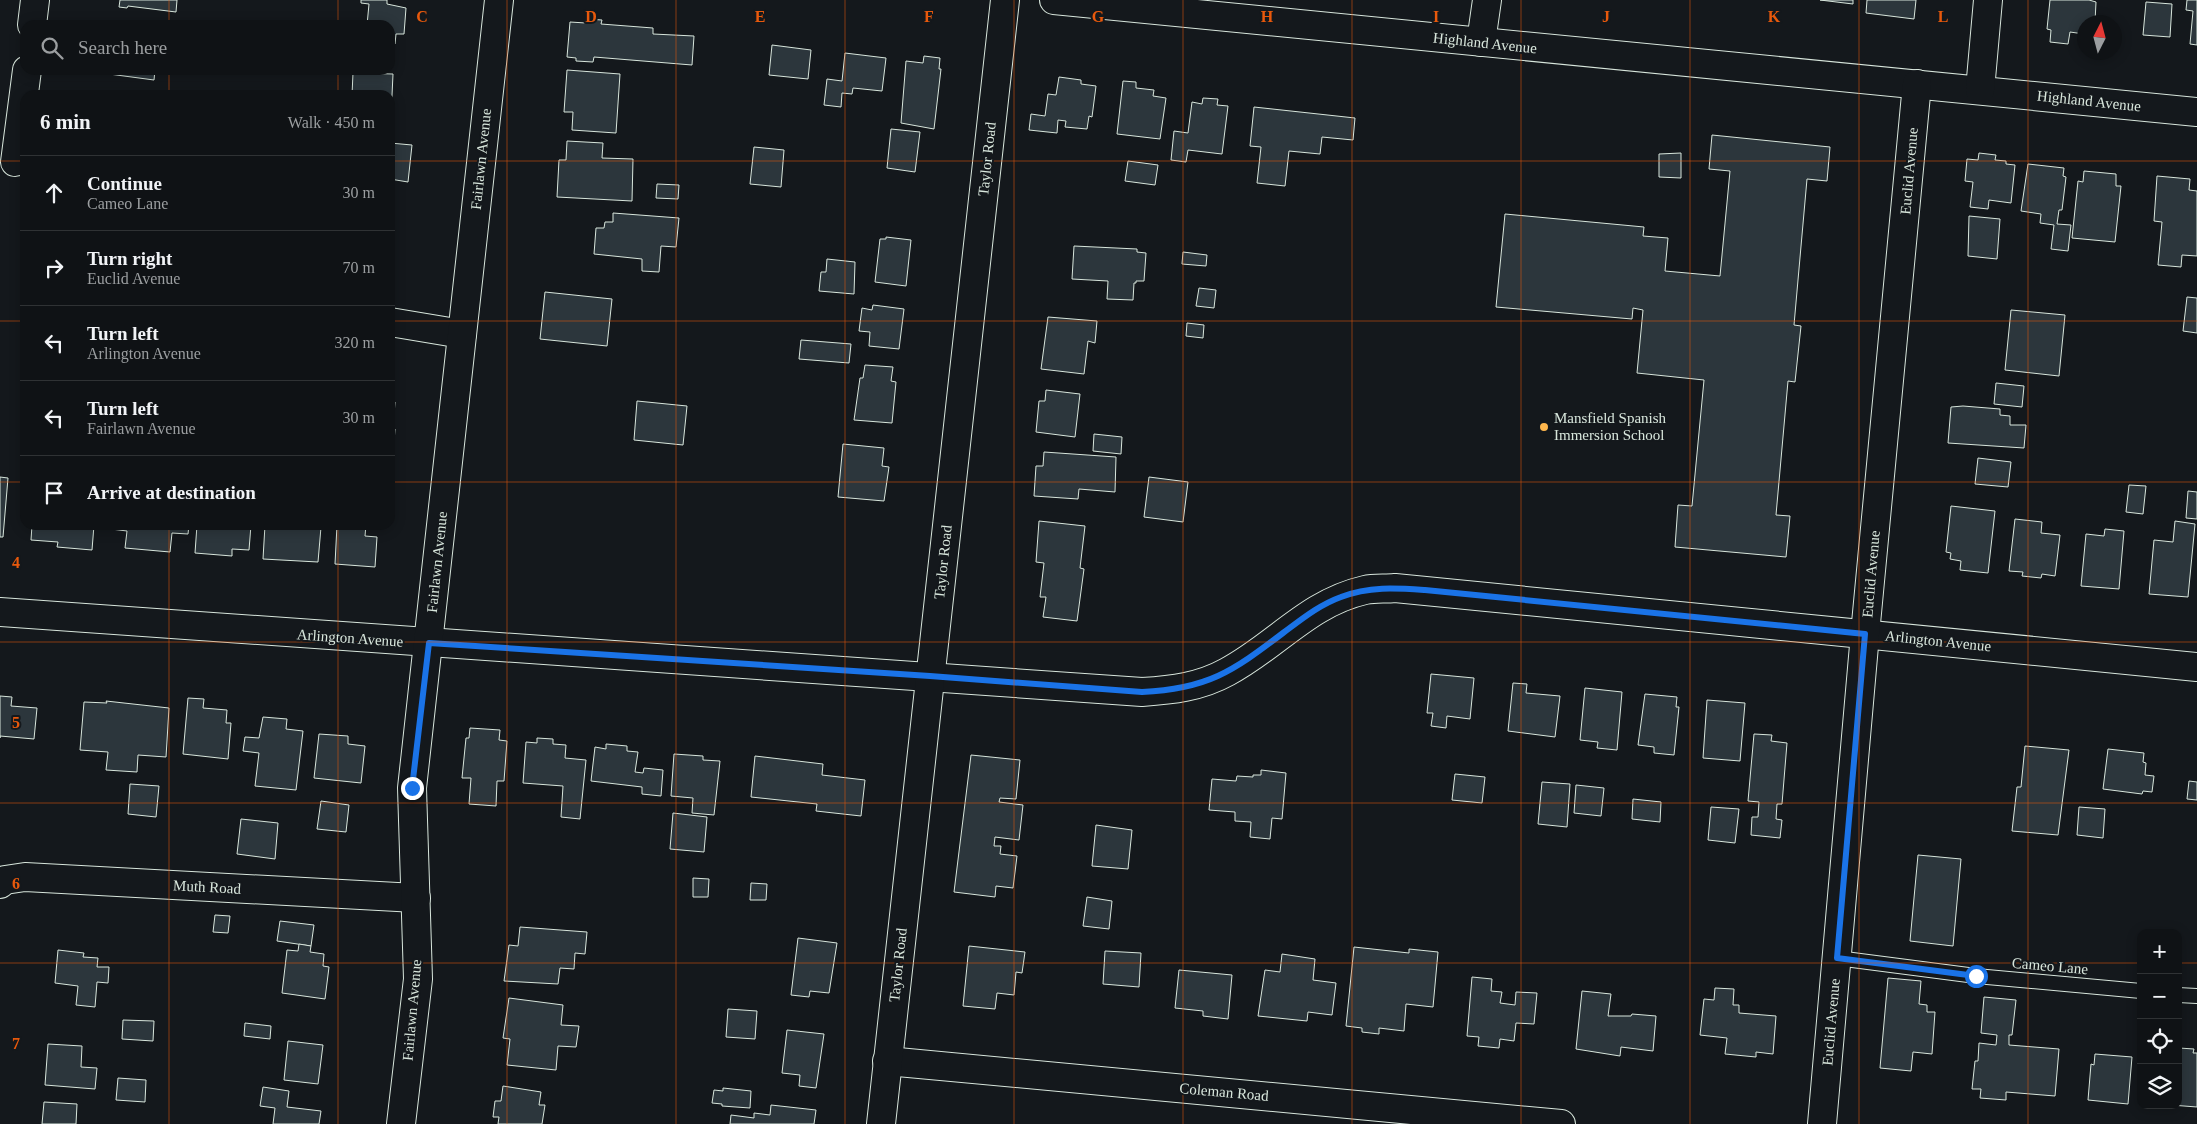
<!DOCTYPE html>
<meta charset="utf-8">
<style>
body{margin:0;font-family:Georgia,serif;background:#1d2022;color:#f1f3f6}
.controls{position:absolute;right:15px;bottom:15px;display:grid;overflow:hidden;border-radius:10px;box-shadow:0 2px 12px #0003}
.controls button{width:45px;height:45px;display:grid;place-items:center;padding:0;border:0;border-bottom:1px solid #2f3234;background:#0f1215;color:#f1f3f6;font:25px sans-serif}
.compass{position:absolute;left:2077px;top:15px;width:45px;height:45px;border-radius:50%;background:#0f1215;box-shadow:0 2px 12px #0003;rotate:6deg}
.stop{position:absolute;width:15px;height:15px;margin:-11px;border:4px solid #1a73e8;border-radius:50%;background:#fff}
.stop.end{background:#1a73e8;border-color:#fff;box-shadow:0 1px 5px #0008}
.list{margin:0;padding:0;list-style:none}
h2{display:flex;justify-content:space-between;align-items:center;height:65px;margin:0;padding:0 20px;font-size:21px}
h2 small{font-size:16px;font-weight:400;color:#9b9ea0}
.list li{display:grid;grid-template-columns:32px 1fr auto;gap:15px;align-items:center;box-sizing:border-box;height:75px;padding:0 20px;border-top:1px solid #2f3234}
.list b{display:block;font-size:19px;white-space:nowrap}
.list p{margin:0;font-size:16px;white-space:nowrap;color:#9b9ea0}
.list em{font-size:16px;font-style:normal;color:#9b9ea0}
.icon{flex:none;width:28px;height:28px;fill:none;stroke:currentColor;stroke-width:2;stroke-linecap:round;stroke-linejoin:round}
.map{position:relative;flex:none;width:2197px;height:1124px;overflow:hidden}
.search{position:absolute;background:#0f1215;box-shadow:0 2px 12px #0003;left:20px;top:20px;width:375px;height:55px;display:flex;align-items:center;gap:12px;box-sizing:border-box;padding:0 18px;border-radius:15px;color:#9b9ea0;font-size:19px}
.panel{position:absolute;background:#0f1215;box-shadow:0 2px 12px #0003;left:20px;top:90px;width:375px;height:440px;border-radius:15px}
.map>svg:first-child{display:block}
.building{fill:#2c363c;stroke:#d8e6dc}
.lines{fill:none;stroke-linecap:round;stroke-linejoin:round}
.lane-casing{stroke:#d8e6dc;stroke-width:16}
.street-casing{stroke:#d8e6dc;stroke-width:30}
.lane{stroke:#14181c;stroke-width:14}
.street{stroke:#14181c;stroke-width:28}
.route{stroke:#1a73e8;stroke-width:6}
.grid{fill:none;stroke:#e8590c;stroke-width:1;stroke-opacity:0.55}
.poi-dot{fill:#ffb74d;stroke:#14181c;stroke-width:2}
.labels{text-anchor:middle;stroke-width:4;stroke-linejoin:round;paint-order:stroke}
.street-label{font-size:15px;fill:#d8e6dc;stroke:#14181c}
.poi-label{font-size:15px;fill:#d8e6dc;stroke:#14181c;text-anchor:start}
.grid-label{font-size:16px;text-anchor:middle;font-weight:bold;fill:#e8590c;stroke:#14181c;stroke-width:4;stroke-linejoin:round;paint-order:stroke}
</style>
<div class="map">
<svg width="2197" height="1124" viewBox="0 0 2197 1124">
<rect width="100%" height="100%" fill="#14181c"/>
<g class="building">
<path d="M120,0H177L176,12L128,6L127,8L119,7Z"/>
<path d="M361,0H387V4L406,8L404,34H396L395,44L390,43V25H367L369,4L361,3Z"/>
<path d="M1820,0H1853V4Z"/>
<path d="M1867,0H1916L1914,19L1866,13Z"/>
<path d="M2050,0H2089L2096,2L2095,22H2084V34L2070,32L2068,44L2050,42L2051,30L2047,29Z"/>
<path d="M2187,0H2197V45L2190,44L2193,11L2186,10Z"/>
<path d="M2146,2L2172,4L2170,37L2143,35Z"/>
<path d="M587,19L602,20L601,24L653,28V34L694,36L692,65L594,57L593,62L576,61V58L567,57L570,22L586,23Z"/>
<path d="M176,22L204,25H175Z"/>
<path d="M772,45L811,50L808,79L769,75Z"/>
<path d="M845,53L886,58L882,91L853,88L852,94L842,93L841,107L824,105L827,79L842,81Z"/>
<path d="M924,56L940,58L939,69H941L934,129L901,123L906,61L923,63Z"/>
<path d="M110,70H155L154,80L109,74Z"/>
<path d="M567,70L620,74L616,133L572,130L573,112H564Z"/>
<path d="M353,73L393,74L391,117L390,95H352Z"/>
<path d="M1059,77L1081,80V84L1096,86L1092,117L1089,116L1087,129L1065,127L1066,121L1058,120L1057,133L1029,130L1031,114L1045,116L1048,94L1056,95Z"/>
<path d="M1123,81L1136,82V88L1154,90L1153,96L1166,98L1160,139L1117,134Z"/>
<path d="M1203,98L1218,99L1217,105L1228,106L1222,154L1188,150L1186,162L1171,160L1174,131L1188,133L1192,102L1202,104Z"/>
<path d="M1254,107L1355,118L1353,140L1322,137L1320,154L1289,151L1285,186L1257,183L1261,147L1250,146Z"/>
<path d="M891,129L920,132L915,172L887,168Z"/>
<path d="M1712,135L1830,147L1827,181L1807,179L1794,325L1801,326L1795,382L1788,381L1776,515L1790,516L1786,557L1675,547L1678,505L1692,506L1704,380L1637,373L1643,310L1633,308L1632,319L1496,307L1505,214L1644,227L1643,236L1668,238L1665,271L1720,276L1730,171L1709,169Z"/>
<path d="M567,141L603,143L602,158L633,159L632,201L557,197L559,160H566Z"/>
<path d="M390,143L412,145L408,182L390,179Z"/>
<path d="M754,147L784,150L781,187L750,184Z"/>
<path d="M1681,153V178L1659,177V154Z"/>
<path d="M1979,153L1996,155L1995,160L2006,161V164L2015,165L2011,203L1989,200L1988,209L1970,207L1973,182L1965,181L1967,159L1978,160Z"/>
<path d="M1128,161L1158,165L1155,185L1125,181Z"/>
<path d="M2028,164L2064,168L2063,176L2066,177L2062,210H2059L2057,224L2071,225L2068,251L2051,249L2054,225L2040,223L2041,214L2021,211Z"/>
<path d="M2084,171L2116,174V186H2121L2115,242L2072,238L2078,181L2083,182Z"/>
<path d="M2157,176L2190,179L2189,190L2197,191V256L2182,255L2181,267L2158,265L2162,222L2154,221Z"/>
<path d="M657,184L679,185L678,199L656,198Z"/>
<path d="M613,213L679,218L676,247L661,246L659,272L642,271V259L594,254L596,228H604L605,222H613Z"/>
<path d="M1969,216L2000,219L1997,259L1968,256Z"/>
<path d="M886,237L911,240L906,286L875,282L880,239H886Z"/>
<path d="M1074,246L1137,249V252L1146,253L1144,281H1136V283H1134L1133,300L1107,299L1108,281L1072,279Z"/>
<path d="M1183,252L1207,255L1206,266L1182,264Z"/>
<path d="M827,259L855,262L854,294L819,291L821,272H826Z"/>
<path d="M1199,288L1216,290L1214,308L1196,306Z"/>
<path d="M545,292L612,299L607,346L540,339Z"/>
<path d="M2187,297L2197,298V333L2183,331Z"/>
<path d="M873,305L904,309L899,349L869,346L870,332L859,331L862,308L872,310Z"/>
<path d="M2011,310L2065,315L2059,376L2005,370Z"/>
<path d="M1048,317L1097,321L1095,343L1088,341L1084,374L1041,369Z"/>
<path d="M1187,323L1204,325L1203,338L1186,336Z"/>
<path d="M801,340L851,344L849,363L799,359Z"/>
<path d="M865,365L893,367L891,381L896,382L892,423L854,420L860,378H863Z"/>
<path d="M1996,383L2024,386L2022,407L1994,404Z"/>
<path d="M1046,390L1080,394L1075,437L1036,432L1039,401H1045Z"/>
<path d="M390,401L395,402L393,428L395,429L394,442H390Z"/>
<path d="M637,401L687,406L683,445L634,440Z"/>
<path d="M1963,406L2000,409V415L2010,416V425H2026L2024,448L1948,443L1951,407Z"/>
<path d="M1094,434L1122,437L1121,454L1093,451Z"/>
<path d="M843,444L884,448L882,466L889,467L884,501L838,497Z"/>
<path d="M1044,452L1116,457L1115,492L1079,489L1078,499L1034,496L1036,466H1043Z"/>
<path d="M1978,458L2011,462L2008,487L1975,484Z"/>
<path d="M0,477L8,478L3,537H0Z"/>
<path d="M1149,477L1188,482L1183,522L1144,517Z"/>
<path d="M2129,485L2146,486L2143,514L2126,512Z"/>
<path d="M2188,491L2197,492V519L2186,518Z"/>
<path d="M1951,506L1995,511L1988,573L1960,570L1961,561L1950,559L1951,553L1946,552Z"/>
<path d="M2015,519L2042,522L2041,533L2060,535L2055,576L2042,574L2041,578L2022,576L2023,572L2009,571Z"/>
<path d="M1039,521L1085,526L1080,568L1084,569L1077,621L1043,617L1046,597H1040L1044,563L1036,562Z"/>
<path d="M2175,521L2195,524L2188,597L2149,594L2154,540L2173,542Z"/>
<path d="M32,525H94L92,550L57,547L58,542L31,540Z"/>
<path d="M112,525H189L188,534L172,533L170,552L125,548L127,531L111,529Z"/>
<path d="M197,525H251L249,550L232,549V556L195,553Z"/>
<path d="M265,525L321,527L318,562L263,559Z"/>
<path d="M337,525H366L365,536L377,537L375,567L335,564Z"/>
<path d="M2105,529L2124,531L2119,589L2081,586L2086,534L2104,536Z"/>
<path d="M1431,674L1474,678L1470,719L1447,716L1446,728L1431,726L1433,713H1427Z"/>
<path d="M1513,683L1527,684L1526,693L1560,696L1555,737L1508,731Z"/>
<path d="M1585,688L1622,692L1617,750L1597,748L1598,742L1580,740Z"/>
<path d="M1645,694L1677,697L1676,707H1679L1674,755L1654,753V747L1638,745Z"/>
<path d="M0,696L12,697L11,706L37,708L34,739L0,736V738Z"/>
<path d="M188,698L204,699L203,708L227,710L226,723H231L228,759L183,754Z"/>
<path d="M1707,700L1745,703L1740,761L1703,758Z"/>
<path d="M106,701L169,708L166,757L138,755L137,772L106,770L108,752L80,750L84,702L107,703Z"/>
<path d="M263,717L287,719L286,729L303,731L296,790L255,786L259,753L243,751L245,737L259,738Z"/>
<path d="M470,728L500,730L499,740L507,741L504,781H497L496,806L469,804L471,778H462L466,738H469Z"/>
<path d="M319,734L348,736V744L365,746L361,783L314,778Z"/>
<path d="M1754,734L1772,735L1771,741L1787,743L1782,804H1777L1776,819L1782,820L1780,838L1751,835L1752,817H1758L1759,802L1748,801Z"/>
<path d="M537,738L553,739V744L566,745L565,758L586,760L580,819L561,817L563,786L523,783L526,742L537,743Z"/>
<path d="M606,744L627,746V751L638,752L635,772L643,773L644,768L663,770L661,796L642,794V787L591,781L595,747L606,749Z"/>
<path d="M2025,746L2069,750L2058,835L2012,831L2017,787H2021Z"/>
<path d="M2108,749L2144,753L2143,762L2146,763L2145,775L2154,776L2152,792L2143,791L2142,794L2103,789Z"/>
<path d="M674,754L703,756V760L720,761L714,815L692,813L693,798L671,796Z"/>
<path d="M971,755L1020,760L1016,799L1000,798L999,802L1023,805L1019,840L995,837L994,846H1001L1000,854L1017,856L1013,888L996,886L995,897L954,892Z"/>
<path d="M755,756L823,764L822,775L865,780L861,816L816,811L817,804L751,797Z"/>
<path d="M1261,770L1286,773L1282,819L1272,818L1270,839L1250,837L1251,822L1235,821V812L1209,810L1212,779L1236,781L1237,776L1253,777V775H1261Z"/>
<path d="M1455,774L1485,777L1482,803L1452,800Z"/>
<path d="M2189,781L2197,782V800L2187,799Z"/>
<path d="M1542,782L1570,784L1567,827L1538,824Z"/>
<path d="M130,784L159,786L156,817L128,814Z"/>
<path d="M1576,785L1604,788L1601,816L1574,813Z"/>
<path d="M1633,799L1661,802L1660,822L1632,819Z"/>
<path d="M321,801L349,805L346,832L317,829Z"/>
<path d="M1711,807L1739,809L1735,843L1708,840Z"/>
<path d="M2079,807L2105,809L2103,838L2077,835Z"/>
<path d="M673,813L707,817L704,852L670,849Z"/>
<path d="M241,819L278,823L275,859L237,854Z"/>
<path d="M1096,825L1132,830L1128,869L1092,866Z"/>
<path d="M1918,855L1961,859L1953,946L1910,941Z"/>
<path d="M693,878L709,879L708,897H693Z"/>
<path d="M751,883L767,884L766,900H750Z"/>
<path d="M1087,897L1112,901L1109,929L1083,926Z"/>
<path d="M215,915L230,916L228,933L213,932Z"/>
<path d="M280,921L314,925L311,946L277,941Z"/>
<path d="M520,927L587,932L585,954L575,953L574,969L560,968L558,984L504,981L509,945L518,946Z"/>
<path d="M798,938L837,943L829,993L810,991L809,997L791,995Z"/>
<path d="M299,944L311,946L310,952L324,954L323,966L329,967L325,999L282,993L287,950L298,951Z"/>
<path d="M969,946L1025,952L1022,973L1016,972L1014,995L997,993L995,1009L963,1006Z"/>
<path d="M1354,947L1409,953V949L1438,952L1433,1007L1406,1004L1404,1031L1379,1028V1034L1362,1032V1028L1346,1026Z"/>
<path d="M58,950L84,953L83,957L98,958L97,967H109L108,983L97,982L95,1007L76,1005L78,986L55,983Z"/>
<path d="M1105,951L1141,953L1139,987L1103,984Z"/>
<path d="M1282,954L1315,959L1313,980L1336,983L1332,1015L1308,1012L1307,1021L1258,1016L1265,970L1280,972Z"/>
<path d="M1179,970L1232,975L1228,1019L1203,1016V1011L1175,1008Z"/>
<path d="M1472,977L1492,979L1491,991L1502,992L1500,1003L1515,1005L1516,992L1537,993L1534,1024L1516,1023L1514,1041L1500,1039L1499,1048L1478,1046L1479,1037L1467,1036Z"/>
<path d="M1888,978L1921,981L1919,1004L1927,1005V1012H1935L1932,1054L1913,1052L1911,1071L1880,1068Z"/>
<path d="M1715,988L1734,989L1733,1005H1739V1013L1776,1016L1773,1054L1756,1052V1057L1725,1054L1727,1038L1700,1035L1704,999L1714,1000Z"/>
<path d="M1582,991L1611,994L1608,1016H1631L1632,1014L1656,1016L1653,1051L1621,1047L1620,1056L1576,1049Z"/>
<path d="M1984,997L2016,1000L2012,1035H2009V1045L2059,1049L2055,1096L2006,1092V1100L1980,1098L1981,1089H1972L1975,1061H1978L1979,1043L1996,1045L1997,1035L1981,1033Z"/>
<path d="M509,998L563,1005L561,1025L579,1026L576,1047L558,1046L556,1070L507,1065L510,1039L503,1038Z"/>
<path d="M2178,1007H2181L2179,1035H2178Z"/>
<path d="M728,1009L757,1011L755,1039L726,1037Z"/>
<path d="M123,1020L154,1021L153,1041L122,1039Z"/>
<path d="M245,1023L271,1026L270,1039L244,1036Z"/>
<path d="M787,1030L824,1034L816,1088L799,1086L800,1075L782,1073Z"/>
<path d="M288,1041L323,1045L318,1084L284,1080Z"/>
<path d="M48,1044L82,1046L81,1067L97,1068L95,1089L45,1085Z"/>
<path d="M2179,1048L2194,1049L2193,1053H2197V1107L2171,1105H2178Z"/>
<path d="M2095,1054L2132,1057L2128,1104L2088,1100L2091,1064L2094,1065Z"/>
<path d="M118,1078L146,1080L145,1102L116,1100Z"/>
<path d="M503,1086L541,1092L539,1105H545L542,1124H498L499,1117H493L495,1101H501Z"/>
<path d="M263,1087L289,1091L287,1107L321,1111L319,1124H273L275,1108L260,1106Z"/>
<path d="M723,1088L751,1091L750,1108L722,1106V1104L712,1103L714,1090L723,1091Z"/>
<path d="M44,1102L77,1104L76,1124H42Z"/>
<path d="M771,1105L816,1110L814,1124H730L731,1115L754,1118V1113L770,1115Z"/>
</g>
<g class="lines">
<g class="lane-casing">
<g id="lane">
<path d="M1837,958L1976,976L2141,991"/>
<path d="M2178,995L2197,996"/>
</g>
</g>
<g class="street-casing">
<g id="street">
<path d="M1054,0L2197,112"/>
<path d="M32,25L35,0"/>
<path d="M1481,42L1487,0"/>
<path d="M1980,90L1988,0"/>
<path d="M15,162L27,70"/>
<path d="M390,322L462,334"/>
<path d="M0,612L1142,692C1172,690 1200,687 1227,672C1276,646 1308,603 1365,590C1374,588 1385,589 1395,588L2197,667"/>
<path d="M0,884L5,880L25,877L416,898"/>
<path d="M887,1061L1561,1124"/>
<path d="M401,1124L418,979L412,788L499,0"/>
<path d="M881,1124L1005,0"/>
<path d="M1822,1124L1865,634L1917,84"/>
</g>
</g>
<use href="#lane" class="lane"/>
<use href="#street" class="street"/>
</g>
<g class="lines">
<path class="route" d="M412,788L429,643L930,676L1142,692C1207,689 1232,672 1283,633C1302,619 1319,605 1341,597C1369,586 1396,588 1425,590L1865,634L1837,958L1976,976"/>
</g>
<path class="grid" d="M169,0V25M338,0V25M507,0V1124M676,0V1124M845,0V1124M1014,0V1124M1183,0V1124M1352,0V1124M1521,0V1124M1690,0V1124M1859,0V1124M2028,0V1124M169,70V95M338,70V95M0,161H25M390,161H2197M0,321H25M390,321H2197M0,482H25M390,482H2197M169,525V1124M338,525V1124M0,642H2197M0,803H2197M0,963H2141M2178,963H2197"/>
<circle class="poi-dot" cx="1544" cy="427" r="5"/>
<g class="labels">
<g class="street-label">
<text transform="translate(1485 43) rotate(6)" y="5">Highland Avenue</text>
<text transform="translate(2089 101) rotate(6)" y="5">Highland Avenue</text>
<text transform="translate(481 159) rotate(-84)" y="5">Fairlawn Avenue</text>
<text transform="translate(987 159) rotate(-84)" y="5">Taylor Road</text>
<text transform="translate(1909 171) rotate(-85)" y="5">Euclid Avenue</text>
<text transform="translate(437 562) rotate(-84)" y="5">Fairlawn Avenue</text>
<text transform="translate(943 562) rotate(-84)" y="5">Taylor Road</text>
<text transform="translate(1871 574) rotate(-85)" y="5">Euclid Avenue</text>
<text transform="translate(350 638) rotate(4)" y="5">Arlington Avenue</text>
<text transform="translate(1938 641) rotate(6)" y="5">Arlington Avenue</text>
<text transform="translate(207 887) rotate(3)" y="5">Muth Road</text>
<text transform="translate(898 965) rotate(-84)" y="5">Taylor Road</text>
<text transform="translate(2050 966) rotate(5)" y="5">Cameo Lane</text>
<text transform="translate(412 1010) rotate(-85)" y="5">Fairlawn Avenue</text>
<text transform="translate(1831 1022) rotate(-85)" y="5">Euclid Avenue</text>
<text transform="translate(1224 1092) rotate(5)" y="5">Coleman Road</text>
</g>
<g class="poi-label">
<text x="1554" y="423">Mansfield Spanish<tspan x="1554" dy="17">Immersion School</tspan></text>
</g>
</g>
<g class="grid-label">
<text x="422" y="22">C</text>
<text x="591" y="22">D</text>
<text x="760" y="22">E</text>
<text x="929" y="22">F</text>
<text x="1098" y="22">G</text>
<text x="1267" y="22">H</text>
<text x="1436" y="22">I</text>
<text x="1606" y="22">J</text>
<text x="1774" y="22">K</text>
<text x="1943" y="22">L</text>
<text x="16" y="568">4</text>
<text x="16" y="728">5</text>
<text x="16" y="889">6</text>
<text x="16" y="1049">7</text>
</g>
</svg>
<div class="controls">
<button>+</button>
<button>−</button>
<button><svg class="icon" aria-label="locate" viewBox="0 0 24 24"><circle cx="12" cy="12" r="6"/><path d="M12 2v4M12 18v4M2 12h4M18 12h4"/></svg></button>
<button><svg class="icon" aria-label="layers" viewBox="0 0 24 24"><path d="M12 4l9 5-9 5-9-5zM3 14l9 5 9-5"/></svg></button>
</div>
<svg class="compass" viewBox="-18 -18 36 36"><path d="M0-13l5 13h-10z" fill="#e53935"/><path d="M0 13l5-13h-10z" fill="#9b9ea0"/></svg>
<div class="stop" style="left:1976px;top:976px"></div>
<div class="stop end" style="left:412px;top:788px"></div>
<div class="search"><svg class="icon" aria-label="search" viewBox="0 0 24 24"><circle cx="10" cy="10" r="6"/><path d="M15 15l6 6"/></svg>Search here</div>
<section class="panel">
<h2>6 min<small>Walk · 450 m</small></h2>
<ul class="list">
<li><svg class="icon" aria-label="ahead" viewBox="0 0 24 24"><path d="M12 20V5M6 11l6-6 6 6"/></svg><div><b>Continue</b><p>Cameo Lane</p></div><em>30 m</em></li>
<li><svg class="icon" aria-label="right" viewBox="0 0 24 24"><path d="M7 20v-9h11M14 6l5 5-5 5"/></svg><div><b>Turn right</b><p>Euclid Avenue</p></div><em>70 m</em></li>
<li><svg class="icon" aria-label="left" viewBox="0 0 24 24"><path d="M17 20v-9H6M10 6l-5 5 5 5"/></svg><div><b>Turn left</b><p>Arlington Avenue</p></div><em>320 m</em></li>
<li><svg class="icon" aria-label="left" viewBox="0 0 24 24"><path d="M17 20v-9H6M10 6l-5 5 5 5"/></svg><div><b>Turn left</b><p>Fairlawn Avenue</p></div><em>30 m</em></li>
<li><svg class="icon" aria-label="arrive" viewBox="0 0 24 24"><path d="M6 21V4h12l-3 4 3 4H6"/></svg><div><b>Arrive at destination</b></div></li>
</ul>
</section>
</div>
